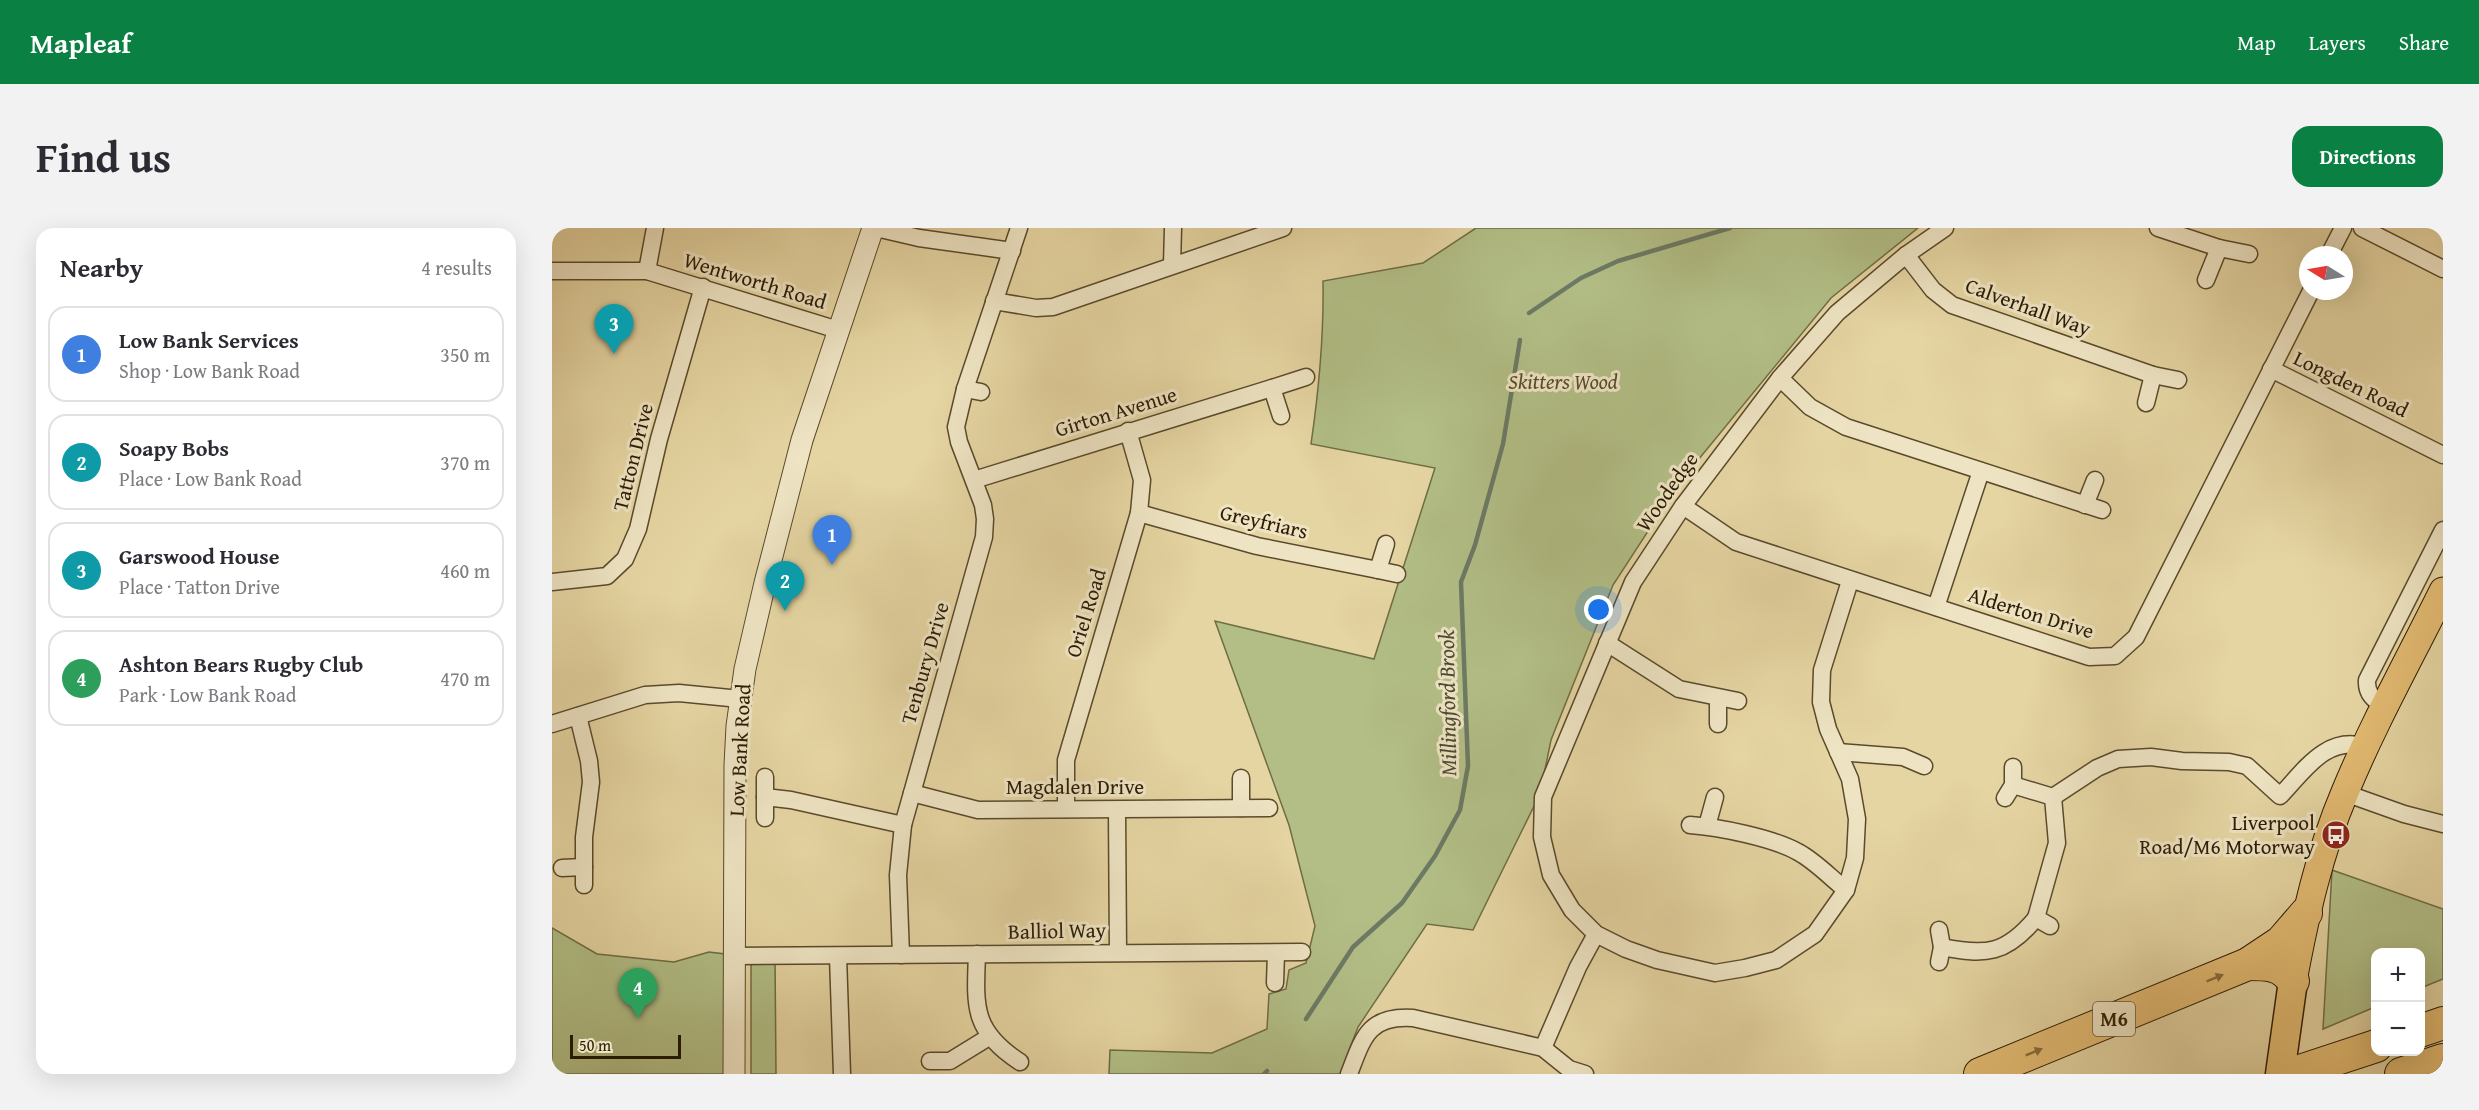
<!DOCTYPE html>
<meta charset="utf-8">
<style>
body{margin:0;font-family:"Gentium Book Plus",serif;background:#f2f2f3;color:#2b2b33}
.controls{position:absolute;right:18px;bottom:18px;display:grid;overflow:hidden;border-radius:12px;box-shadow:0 6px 24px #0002}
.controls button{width:54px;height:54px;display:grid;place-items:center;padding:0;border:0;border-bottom:2px solid #e1e1e2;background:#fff;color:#2b2b33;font:30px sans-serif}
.compass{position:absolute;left:1747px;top:18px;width:54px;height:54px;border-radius:50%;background:#fff;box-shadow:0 6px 24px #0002;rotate:281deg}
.scale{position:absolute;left:18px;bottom:15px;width:111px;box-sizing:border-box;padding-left:6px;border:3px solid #2c1c04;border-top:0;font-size:16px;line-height:21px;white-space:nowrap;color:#2c1c04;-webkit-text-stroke:4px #eee4c3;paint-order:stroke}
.you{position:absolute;left:1047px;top:382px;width:21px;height:21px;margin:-15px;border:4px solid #fff;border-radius:50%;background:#1a73e8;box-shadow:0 0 0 9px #1a73e833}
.badge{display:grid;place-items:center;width:39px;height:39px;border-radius:50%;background:#0b8043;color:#fff;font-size:20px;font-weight:700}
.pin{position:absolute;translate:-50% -50px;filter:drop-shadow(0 2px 3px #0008)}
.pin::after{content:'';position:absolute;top:32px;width:21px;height:18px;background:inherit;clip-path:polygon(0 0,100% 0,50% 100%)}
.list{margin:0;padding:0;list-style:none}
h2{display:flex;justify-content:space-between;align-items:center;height:78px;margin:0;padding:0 24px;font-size:26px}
h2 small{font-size:20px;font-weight:400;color:#7c7c81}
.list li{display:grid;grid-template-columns:39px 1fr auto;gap:18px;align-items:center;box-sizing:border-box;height:96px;margin:0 12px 12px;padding:0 12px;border:2px solid #e1e1e2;border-radius:18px}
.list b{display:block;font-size:22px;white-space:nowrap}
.list p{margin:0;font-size:20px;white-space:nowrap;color:#7c7c81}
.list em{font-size:20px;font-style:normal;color:#7c7c81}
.map{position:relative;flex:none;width:1891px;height:846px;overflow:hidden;border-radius:18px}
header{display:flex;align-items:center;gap:36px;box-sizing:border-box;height:84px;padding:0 30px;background:#0b8043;color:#fff}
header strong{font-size:28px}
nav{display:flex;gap:33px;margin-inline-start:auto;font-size:21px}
.intro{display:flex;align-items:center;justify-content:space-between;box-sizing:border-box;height:144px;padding:0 36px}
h1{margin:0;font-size:42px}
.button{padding:15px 27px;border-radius:18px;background:#0b8043;color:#fff;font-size:21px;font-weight:700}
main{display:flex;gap:36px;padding:0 36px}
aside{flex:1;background:#fff;border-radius:18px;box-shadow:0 6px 24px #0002}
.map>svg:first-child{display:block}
.green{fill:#b2be86;stroke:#6f6d45;stroke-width:1.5}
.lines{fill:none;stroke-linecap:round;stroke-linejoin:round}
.stream{stroke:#6c7a65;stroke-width:4.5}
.minor-casing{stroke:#5a4a2c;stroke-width:19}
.tertiary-casing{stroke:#5a4a2c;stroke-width:23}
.primary-casing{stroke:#2c1c04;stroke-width:29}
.trunk-casing{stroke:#2c1c04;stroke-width:31}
.motorway-casing{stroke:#2c1c04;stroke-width:34}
.minor{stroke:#eee4c3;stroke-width:16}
.tertiary{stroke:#eee4c3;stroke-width:21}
.primary{stroke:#e2ba71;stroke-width:27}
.trunk{stroke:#e2ba71;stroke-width:28}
.motorway{stroke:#e2ba71;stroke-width:32}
.oneway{fill:#876b3a}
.labels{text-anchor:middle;stroke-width:6;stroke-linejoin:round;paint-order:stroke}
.shield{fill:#eee4c3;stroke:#66583d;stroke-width:1.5}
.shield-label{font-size:20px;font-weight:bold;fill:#2c1c04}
.street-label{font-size:21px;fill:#2c1c04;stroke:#eee4c3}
.park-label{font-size:21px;font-style:italic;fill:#544d2b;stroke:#eee4c3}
.poi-label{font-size:21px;fill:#2c1c04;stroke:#eee4c3;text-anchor:end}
.water-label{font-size:22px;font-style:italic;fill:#4c4b35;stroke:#eee4c3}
</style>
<header>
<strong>Mapleaf</strong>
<nav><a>Map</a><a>Layers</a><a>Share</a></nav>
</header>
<div class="intro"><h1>Find us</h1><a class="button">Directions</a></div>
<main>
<aside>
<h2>Nearby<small>4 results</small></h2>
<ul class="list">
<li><span class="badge" style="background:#3f7fe0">1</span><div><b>Low Bank Services</b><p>Shop · Low Bank Road</p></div><em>350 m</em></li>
<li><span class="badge" style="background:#0f9aa8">2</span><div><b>Soapy Bobs</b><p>Place · Low Bank Road</p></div><em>370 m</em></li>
<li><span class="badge" style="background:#0f9aa8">3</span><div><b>Garswood House</b><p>Place · Tatton Drive</p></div><em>460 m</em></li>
<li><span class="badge" style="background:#2e9e5b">4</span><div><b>Ashton Bears Rugby Club</b><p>Park · Low Bank Road</p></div><em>470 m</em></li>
</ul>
</aside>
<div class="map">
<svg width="1891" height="846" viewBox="0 0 1891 846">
<rect width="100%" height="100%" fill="#e5d5a2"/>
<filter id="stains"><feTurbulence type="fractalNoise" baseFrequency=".00333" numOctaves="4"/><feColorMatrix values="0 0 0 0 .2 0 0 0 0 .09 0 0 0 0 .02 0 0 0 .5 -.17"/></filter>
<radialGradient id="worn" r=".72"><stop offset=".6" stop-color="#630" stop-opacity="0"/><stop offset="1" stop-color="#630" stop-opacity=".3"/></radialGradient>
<g class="green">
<path d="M924,0H1366L1279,70L1128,254L1061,357L999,512L988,566L921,702L875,696L806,799L788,846H557L558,822L660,825L715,801L717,766L734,761L737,742L754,735L763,698L737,597L663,393L822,431L883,240L759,216C767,161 772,108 771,53L871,35Z"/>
<path d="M1780,642L1891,681V751L1869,760L1868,724H1824L1823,779L1771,801Z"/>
<path d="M0,700L45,726L122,734L157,724L173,726L172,846H0Z"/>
<path d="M199,727H223L224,846H199Z"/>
</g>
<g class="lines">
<g class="stream">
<path d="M977,85L1029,50L1066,33L1178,0"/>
<path d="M754,791L801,719L850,675L883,628L908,582L916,538L909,354L923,317L951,216L968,112"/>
<path d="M712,846L715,843"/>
</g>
<g class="minor-casing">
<g id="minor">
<path d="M324,0L367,10L460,23"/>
<path d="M1606,0L1667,20L1697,26"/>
<path d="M1810,0L1891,41"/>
<path d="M1354,27L1381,62L1400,77L1601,147L1626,152"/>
<path d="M1777,27L1791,0"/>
<path d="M620,37L621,0"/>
<path d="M0,43H95L286,102"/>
<path d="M95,43L103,0"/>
<path d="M1654,52L1667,20"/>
<path d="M442,73L484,80L501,79L731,0"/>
<path d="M1719,141L1891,227"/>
<path d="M1228,150L1258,179L1294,199L1550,282"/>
<path d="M413,161L467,0"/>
<path d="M1594,175L1601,147"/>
<path d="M729,188L720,160L754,149"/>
<path d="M422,252L720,160"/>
<path d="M1533,277L1543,252"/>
<path d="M1131,278L1184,314L1537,429L1563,428L1584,409L1759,63"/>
<path d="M587,285L705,318L826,342"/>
<path d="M834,316L826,342L845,346"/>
<path d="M1298,353L1270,442L1269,474L1276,501L1298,551L1305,591L1303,630L1294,662L1263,706L1224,732L1193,740L1163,745L1105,732L1074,721L1044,706L1020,682L999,647L990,609L991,569L1081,354L1131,278L1228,150L1285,85L1354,27L1393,0"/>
<path d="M0,354L55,348L73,331L86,301L107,211L151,59"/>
<path d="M1384,379L1429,243"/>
<path d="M1055,415L1127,461L1186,473"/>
<path d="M1166,470V496"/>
<path d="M1833,479C1822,472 1814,466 1815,452L1891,302"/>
<path d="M26,488L37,533L39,554L32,609V657"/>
<path d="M0,496L93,467L127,465L188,471"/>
<path d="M1286,524L1351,529L1372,538"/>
<path d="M213,549V590"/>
<path d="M689,550V580"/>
<path d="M1461,557L1501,569L1545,540L1566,531L1599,529L1630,533L1677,534L1695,538L1728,568C1752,543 1775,506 1814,519"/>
<path d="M360,565L426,582L717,580"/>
<path d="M1793,565L1852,586L1891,596"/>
<path d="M213,569L239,572L351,597"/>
<path d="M1453,570L1461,557V539"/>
<path d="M514,581V532L587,285L590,252L576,203"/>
<path d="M565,582L566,724"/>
<path d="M1138,597C1167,599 1221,610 1246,624C1263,633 1279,650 1294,662"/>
<path d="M1155,598L1163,569"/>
<path d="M10,640L32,639"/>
<path d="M1498,698L1484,690L1505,615L1501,569"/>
<path d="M1387,702L1390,719L1387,734"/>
<path d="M1390,719C1434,728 1454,726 1484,690"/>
<path d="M425,726C423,778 420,803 468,834"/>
<path d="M349,727L346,647L351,597L432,309L433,291L431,277L407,214L404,199L413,161L429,164"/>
<path d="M182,728L750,724"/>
<path d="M286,728L290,846"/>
<path d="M723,755L724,725"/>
<path d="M991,820L1026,739L1044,706"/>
<path d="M378,833H398L437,809"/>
<path d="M797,846C811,810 816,787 861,790L991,820L1017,841L1033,846"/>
</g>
</g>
<g class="tertiary-casing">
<path id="tertiary" d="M182,846L183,537L185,498L193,441L213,355L250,212L321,0"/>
</g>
<g class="primary-casing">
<path id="primary" d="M1741,753C1753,689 1767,625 1793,564C1821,496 1858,430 1891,363"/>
</g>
<g class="trunk-casing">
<path id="trunk" d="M1728,846L1741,753"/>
</g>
<g class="motorway-casing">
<g id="motorway">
<path d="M1696,736C1715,736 1730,736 1741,753"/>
<path d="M1868,803L1891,795"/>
<path d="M1428,846L1696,736L1729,714L1754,685"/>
<path d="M1739,846L1824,818"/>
<path d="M1849,846L1891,832"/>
</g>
</g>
<use href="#minor" class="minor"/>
<use href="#tertiary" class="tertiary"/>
<use href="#primary" class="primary"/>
<use href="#trunk" class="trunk"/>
<use href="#motorway" class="motorway"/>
</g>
<defs><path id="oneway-solid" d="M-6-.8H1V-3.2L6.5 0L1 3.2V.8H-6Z" transform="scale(1.5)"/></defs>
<g class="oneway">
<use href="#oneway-solid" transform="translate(1663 750) rotate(-22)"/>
<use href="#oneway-solid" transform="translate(1482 824) rotate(-22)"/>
</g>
<defs>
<g id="bus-disc" transform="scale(1.5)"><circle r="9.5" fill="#8f2418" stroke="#eee4c3"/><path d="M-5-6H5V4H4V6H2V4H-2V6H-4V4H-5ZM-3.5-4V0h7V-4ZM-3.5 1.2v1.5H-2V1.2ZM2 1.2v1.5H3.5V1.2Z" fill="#fff"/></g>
</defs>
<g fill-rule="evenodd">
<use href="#bus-disc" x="1784" y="607"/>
</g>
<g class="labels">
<rect class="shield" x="1541" y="774" width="42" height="34" rx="4.5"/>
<g class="shield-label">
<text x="1562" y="798">M6</text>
</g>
<g class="street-label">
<text transform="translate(203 53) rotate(17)" y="7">Wentworth Road</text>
<text transform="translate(1476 79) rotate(20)" y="7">Calverhall Way</text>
<text transform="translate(1799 156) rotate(26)" y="7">Longden Road</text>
<text transform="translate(564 184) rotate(-17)" y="7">Girton Avenue</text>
<text transform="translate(81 229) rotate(-76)" y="7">Tatton Drive</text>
<text transform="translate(1115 264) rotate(-55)" y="7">Woodedge</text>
<text transform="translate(712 294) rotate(13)" y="7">Greyfriars</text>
<text transform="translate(534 385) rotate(-73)" y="7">Oriel Road</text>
<text transform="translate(1479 385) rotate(17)" y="7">Alderton Drive</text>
<text transform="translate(373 435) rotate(-74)" y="7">Tenbury Drive</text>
<text transform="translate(188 522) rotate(-87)" y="7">Low Bank Road</text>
<text x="523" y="566">Magdalen Drive</text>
<text transform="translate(505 703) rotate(-1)" y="7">Balliol Way</text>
</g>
<g class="park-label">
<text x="1011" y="161">Skitters Wood</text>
</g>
<g class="poi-label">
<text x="1763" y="602">Liverpool<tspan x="1763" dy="24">Road/M6 Motorway</tspan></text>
</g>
<g class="water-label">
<text transform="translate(895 475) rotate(-91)" y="8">Millingford Brook</text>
</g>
</g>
<rect width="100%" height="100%" filter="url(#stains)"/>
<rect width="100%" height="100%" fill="url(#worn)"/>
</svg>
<div class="controls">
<button>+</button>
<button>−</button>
</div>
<svg class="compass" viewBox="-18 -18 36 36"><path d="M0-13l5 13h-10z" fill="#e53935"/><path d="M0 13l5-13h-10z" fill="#7c7c81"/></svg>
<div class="scale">50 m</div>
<div class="you"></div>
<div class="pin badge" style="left:280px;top:337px;background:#3f7fe0">1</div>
<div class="pin badge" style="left:233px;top:383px;background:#0f9aa8">2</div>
<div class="pin badge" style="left:62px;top:126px;background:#0f9aa8">3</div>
<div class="pin badge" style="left:86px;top:790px;background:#2e9e5b">4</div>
</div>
</main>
